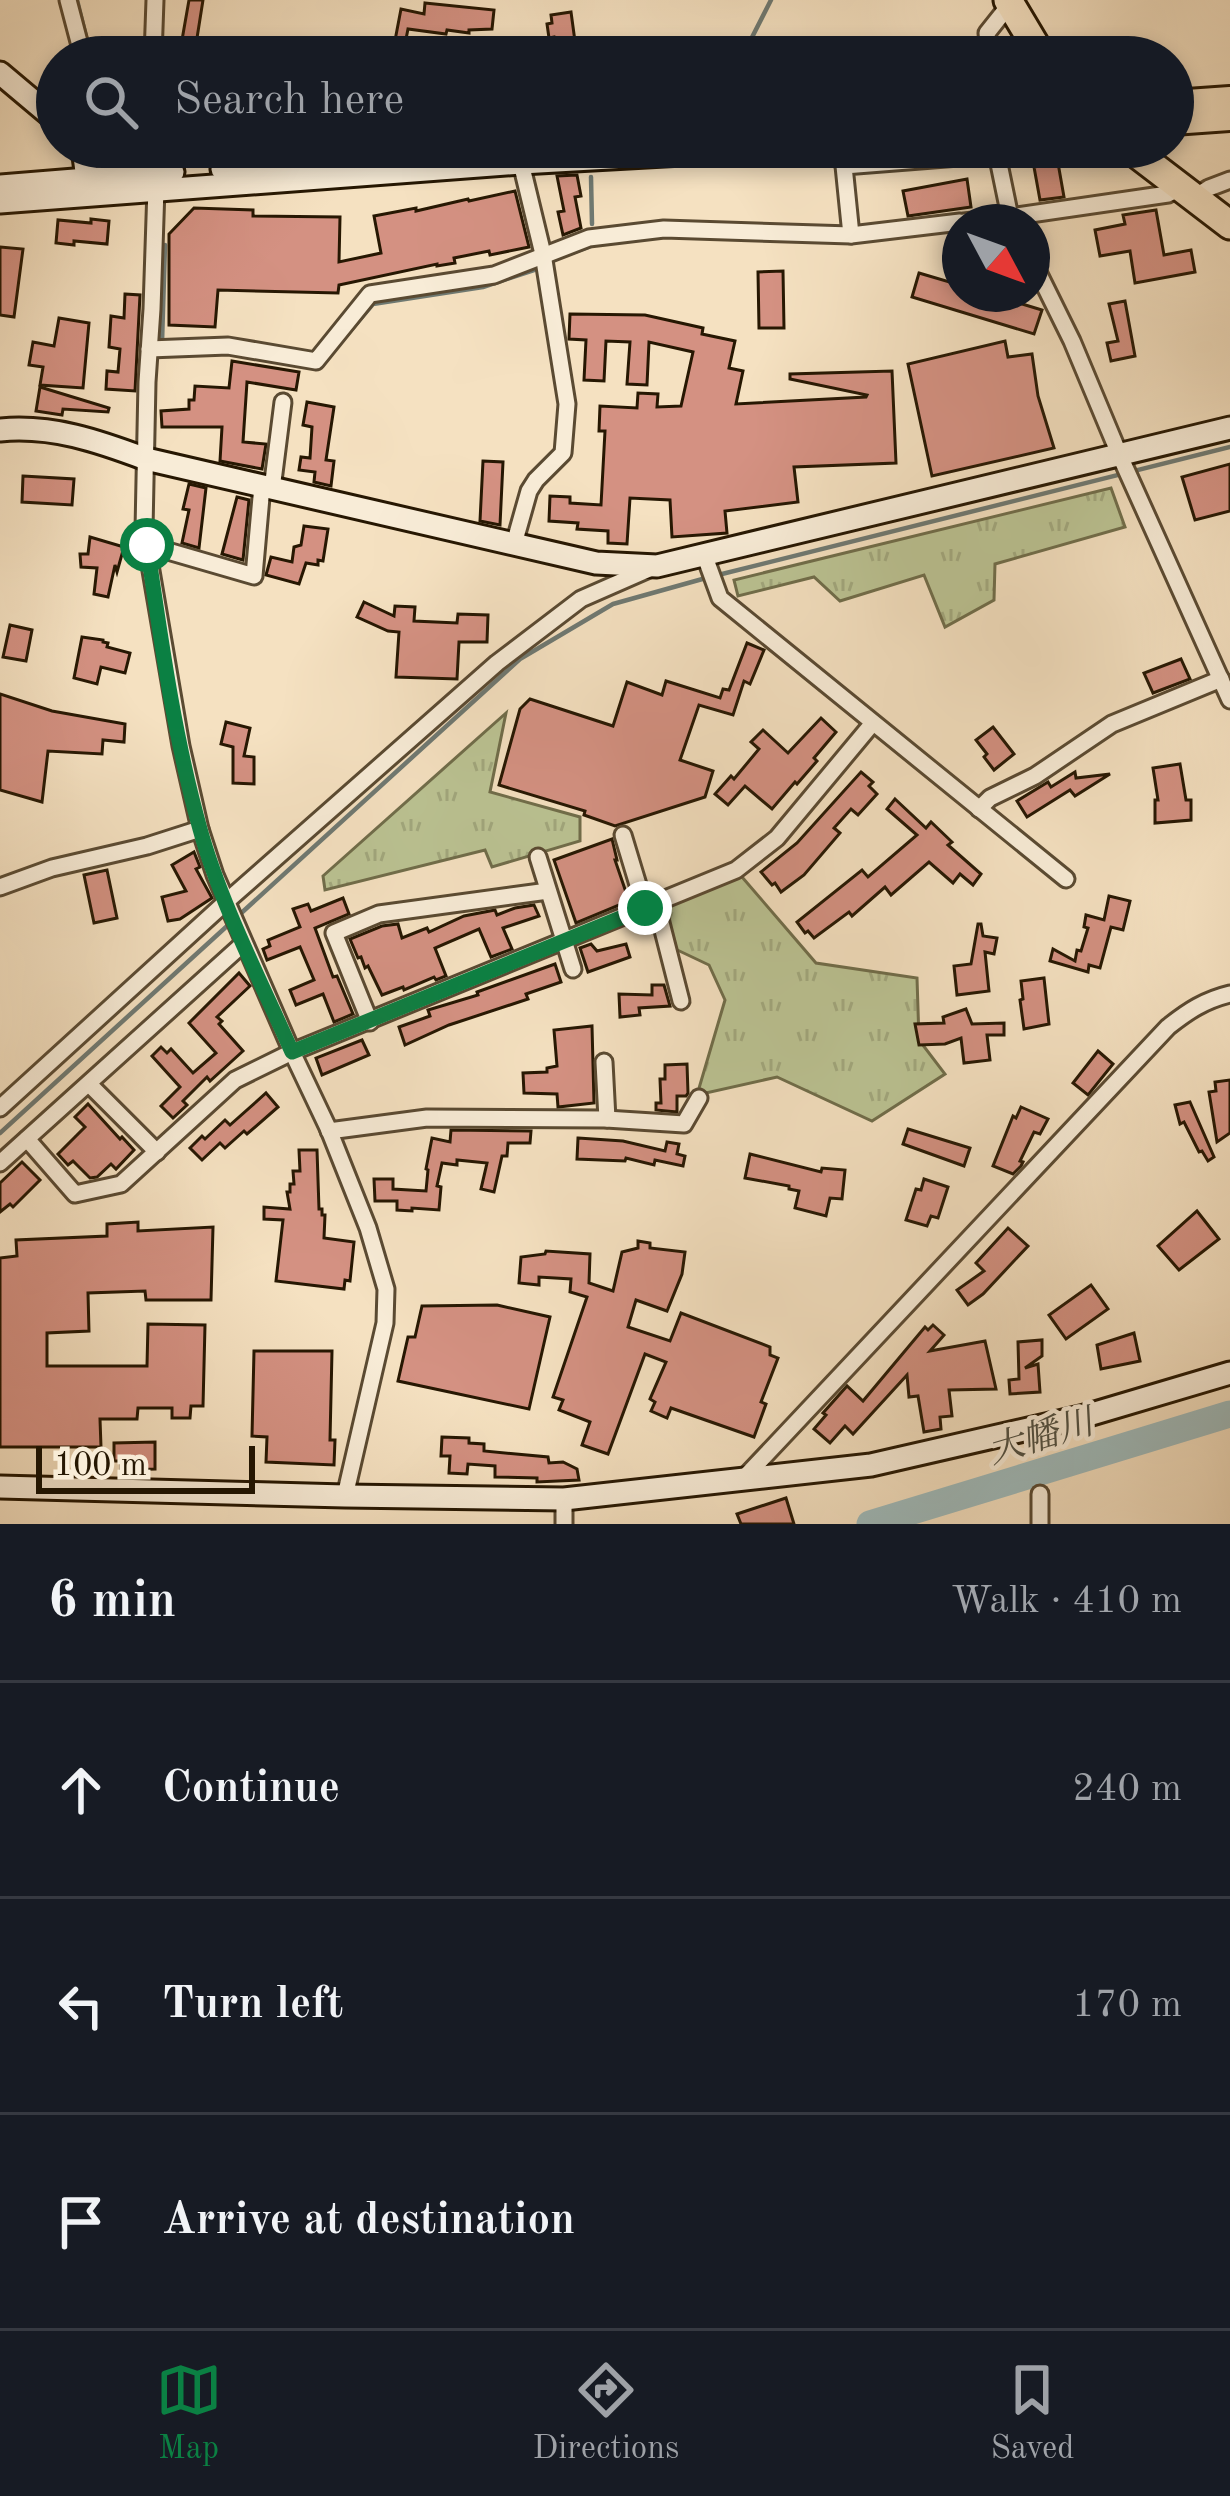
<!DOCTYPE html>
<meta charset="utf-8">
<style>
body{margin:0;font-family:"Old Standard TT","Noto Serif JP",serif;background:#242831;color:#f1f3f6}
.compass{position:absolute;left:942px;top:204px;width:108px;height:108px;border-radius:50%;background:#171b24;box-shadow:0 6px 18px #0003;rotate:131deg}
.scale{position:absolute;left:36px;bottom:30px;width:219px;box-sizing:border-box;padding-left:12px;border:6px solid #261702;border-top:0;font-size:33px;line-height:42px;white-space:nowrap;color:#261702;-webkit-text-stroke:9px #f8ecd7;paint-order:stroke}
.stop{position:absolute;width:36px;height:36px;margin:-27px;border:9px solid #0b8043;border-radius:50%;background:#fff}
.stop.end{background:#0b8043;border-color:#fff;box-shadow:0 3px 12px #0008}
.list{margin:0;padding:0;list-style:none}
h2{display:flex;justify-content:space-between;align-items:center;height:156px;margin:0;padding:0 48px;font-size:51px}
h2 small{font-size:39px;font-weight:400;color:#9ea1a6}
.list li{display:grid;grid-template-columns:78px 1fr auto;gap:36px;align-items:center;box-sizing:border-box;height:216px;padding:0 48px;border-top:3px solid #363941}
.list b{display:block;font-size:45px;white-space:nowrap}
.list em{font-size:39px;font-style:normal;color:#9ea1a6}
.icon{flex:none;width:66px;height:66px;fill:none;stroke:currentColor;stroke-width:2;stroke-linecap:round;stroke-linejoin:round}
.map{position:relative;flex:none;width:1230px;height:1524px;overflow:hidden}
.search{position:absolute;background:#171b24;box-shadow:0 6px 18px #0003;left:36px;right:36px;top:36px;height:132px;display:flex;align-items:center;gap:30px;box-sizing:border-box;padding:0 42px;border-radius:66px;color:#9ea1a6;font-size:45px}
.sheet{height:804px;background:#171b24}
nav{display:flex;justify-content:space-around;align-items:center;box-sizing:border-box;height:168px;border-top:3px solid #363941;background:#171b24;font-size:33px;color:#9ea1a6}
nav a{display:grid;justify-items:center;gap:6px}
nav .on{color:#0b8043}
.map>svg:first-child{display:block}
.grass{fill:url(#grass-tufts);stroke:#706d4a;stroke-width:3}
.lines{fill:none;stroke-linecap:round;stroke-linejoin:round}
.stream{stroke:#6f7972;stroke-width:4.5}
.river{stroke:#9fbbbc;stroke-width:27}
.building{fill:#d49182;stroke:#261702;stroke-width:3}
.street-casing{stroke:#5a4a32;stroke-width:21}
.secondary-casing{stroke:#261702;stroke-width:27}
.primary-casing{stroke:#261702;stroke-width:30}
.highway-casing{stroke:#261702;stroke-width:33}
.street{stroke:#f8ecd7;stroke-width:15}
.secondary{stroke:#f8ecd7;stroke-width:21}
.primary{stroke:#f5e1c1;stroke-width:24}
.highway{stroke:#f5e1c1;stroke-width:27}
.route{stroke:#0b8043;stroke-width:15}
.labels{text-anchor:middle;stroke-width:9;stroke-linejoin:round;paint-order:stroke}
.water-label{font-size:36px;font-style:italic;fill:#505043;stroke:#f8ecd7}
</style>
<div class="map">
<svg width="1230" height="1524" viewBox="0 0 1230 1524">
<defs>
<pattern id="grass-tufts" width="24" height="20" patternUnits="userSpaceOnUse" patternTransform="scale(3)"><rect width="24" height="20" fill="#bbc393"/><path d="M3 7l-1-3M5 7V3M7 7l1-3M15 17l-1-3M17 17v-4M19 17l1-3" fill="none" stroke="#a1a77d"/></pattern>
</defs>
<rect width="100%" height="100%" fill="#f5e1c1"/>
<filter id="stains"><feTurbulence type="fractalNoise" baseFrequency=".00167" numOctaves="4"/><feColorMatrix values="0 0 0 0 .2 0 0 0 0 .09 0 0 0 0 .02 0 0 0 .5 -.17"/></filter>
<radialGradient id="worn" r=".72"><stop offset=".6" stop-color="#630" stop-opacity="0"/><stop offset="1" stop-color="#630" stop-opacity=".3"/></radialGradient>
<g class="grass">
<path d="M1111,488L1125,527L995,564L994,600L945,627L924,575L840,601L814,577L738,596L734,580Z"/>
<path d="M506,713L490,792L580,817V841L492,867L485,850L325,890L323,876Z"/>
<path d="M736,870L816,963L917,978L919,1040L945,1074L872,1121L777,1077L697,1095L725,1000L709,965L671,947L658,910Z"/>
</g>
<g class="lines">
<g class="stream">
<path d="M77,0L91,57"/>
<path d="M742,57L771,0"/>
<path d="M591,177L592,224"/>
<path d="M563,256L594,245"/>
<path d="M162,343L165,245"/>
<path d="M340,343L373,304L483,287L534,270"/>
<path d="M718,575L1230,447"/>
<path d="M0,1133L520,659L613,604L706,578"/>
</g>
<path class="river" d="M870,1524L1230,1414"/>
</g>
<g class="building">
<path d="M189,0H203L194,57H179Z"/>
<path d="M425,3L494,10L492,29L469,30V33L447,30L446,34L408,29L403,54L393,51L401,9L424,14Z"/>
<path d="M571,12L577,56L557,57L554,37L549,38L547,24L552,23L551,15Z"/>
<path d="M1058,163L1064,197L1040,200L1034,167Z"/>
<path d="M577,175L581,196L575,197L581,228L563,235L558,212L564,211L557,176Z"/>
<path d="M967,179L971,207L908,216L903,191Z"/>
<path d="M515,191L529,247L490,255L489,251L454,258L455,263L437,266V264L339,285L338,293L218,290L215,327L169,325V234L194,208L253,210V216L340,217L339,262L381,253L374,216L416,208V211L468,199L469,201Z"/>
<path d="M1156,210L1164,255L1191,250L1195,272L1135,283L1130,251L1100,256L1095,230L1125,224L1123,215Z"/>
<path d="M91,219L109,221L107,244L74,241V245L56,243L58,220L91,223Z"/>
<path d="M0,247L23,249L14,317L0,315Z"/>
<path d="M783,271L784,328H759L758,272Z"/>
<path d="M919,273L960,285V294H989L1042,310L1034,334L912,297Z"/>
<path d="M125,294L140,295L135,391L106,389L107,371L118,372L120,349L109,347L111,316L124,318Z"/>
<path d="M1125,301L1135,356L1111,361L1107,343L1118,341L1109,304Z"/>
<path d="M570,314L645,315L703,328L702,334L735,341L729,368L743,371L736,404L866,397L867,395L790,379V374L892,371L896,463L794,467L798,502L725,511L727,533L672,537L670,500L630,498L627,544L608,543V531L577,529L578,523L549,521L550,496L570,497V503L601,505L605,431H599L600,406L637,408L638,393L658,394L657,407L681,406L693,352L649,342L647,385L627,384L630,342L606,341L604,381L584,380L586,340L569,339Z"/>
<path d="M59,318L89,323L83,388L40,385L43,367L29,365L33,342L54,346Z"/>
<path d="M1005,341L1008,357L1032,354L1038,396L1054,448L932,476L908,364Z"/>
<path d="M232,361L299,372L296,390L247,382L243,442L266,444L262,469L220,461L222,427H162L161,411L189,409V400H194L195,386L229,388Z"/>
<path d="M40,387L109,408L108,412L63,409L62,415L36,411Z"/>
<path d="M307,402L334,407L326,460L334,461L331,486L314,482L315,472L299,470L301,457L310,458L312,427L303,425Z"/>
<path d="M483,461L503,462L500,525L480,521Z"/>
<path d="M1230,464V511L1195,520L1182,477Z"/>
<path d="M23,476L74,479L72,505L22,502Z"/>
<path d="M189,484L206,488L199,548L182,543L189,510L183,509Z"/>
<path d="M237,497L249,500L243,560L222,554Z"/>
<path d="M304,526L328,529L323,561L318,560V565L306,563L299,584L266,575L271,557L292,562L294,547L301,545Z"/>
<path d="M90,537L124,547L117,572L115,565L108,597L94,594L97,568L81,567L80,554H88Z"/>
<path d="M364,602L394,616L395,606L415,607L414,621L457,623L458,614L488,615L487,642H459L457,679L396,677L399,632L388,631L357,617Z"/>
<path d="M10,625L32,630L26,661L3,657Z"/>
<path d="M82,637L103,640V642L108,643L107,647L130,653L125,673L101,667L97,684L74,678Z"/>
<path d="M747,643L764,650L750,684L744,681L733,715L699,705L680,760L713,771L705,797L615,826L584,815L585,811L499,785L520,709L530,699L613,726L627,682L662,695L666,681L720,698L723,689L729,690Z"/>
<path d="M1181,659L1190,679L1153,693L1144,673Z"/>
<path d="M0,694L52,711L125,724L124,742L103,740L102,754L48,751L42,802L0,790Z"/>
<path d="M821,718L836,732L814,758L817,761L797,784L795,782L772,809L745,786L728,805L715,794L731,776L734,779L759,749L751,742L763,730L788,753Z"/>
<path d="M226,722L250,728L244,756L254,757V784L233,783V747L221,744Z"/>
<path d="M993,727L1014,754L994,770L984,757L987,754L976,740Z"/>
<path d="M1180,764L1186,800H1191V820L1155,823V800H1158L1153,768Z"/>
<path d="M861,772L873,782L869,786L877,794L858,815L851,809L834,828L840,833L804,875L781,892L775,883L772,885L761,872L797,843Z"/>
<path d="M1075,772L1076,778L1110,774L1075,796L1070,790L1027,817L1017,801L1048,782L1051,787Z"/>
<path d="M895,799L926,828L931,822L952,842L948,845L981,874L973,885L960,874L953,883L929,862L891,895L885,887L852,916L849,912L814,938L808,931L805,933L797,922L862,870L868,877L917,835L887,809Z"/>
<path d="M612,839L617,860H615L629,901L576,923L554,860Z"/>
<path d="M194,852L200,867L196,869L212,898L180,919L168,921L162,897L186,891L172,865Z"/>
<path d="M107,870L117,918L94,923L84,875Z"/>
<path d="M1109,896L1130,901L1123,930L1111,927L1100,968L1089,965L1088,972L1050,961L1053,949L1075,961L1077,950L1081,951L1088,928L1084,927L1086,915L1104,920Z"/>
<path d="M343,898L349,914L315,928L333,977L337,976L353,1014L334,1022L323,994L296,1005L290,990L314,980L300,947L267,960L263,949L270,946L268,940L300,927L293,909L308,904L311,911Z"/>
<path d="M534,905L539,916L503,928L512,949L491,957L479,929L435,948L446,976L436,980L434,977L404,990L403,987L382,995L368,966L365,968L361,957L358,958L350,939L382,926L398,924L402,938L427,928L429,932L464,916L495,910L497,915L515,908Z"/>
<path d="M978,924H981L983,936L997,938L994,954L985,952L989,991L957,995L954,966L971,964Z"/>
<path d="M591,944L597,951L626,944L630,957L588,972L580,948Z"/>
<path d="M555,964L561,982L526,994L528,999L449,1025L405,1045L399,1027L430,1016L428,1010L478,995L477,992Z"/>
<path d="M239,973L250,986L217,1017L222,1021L219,1024L243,1051L210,1081L207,1077L183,1101L187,1105L173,1118L161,1106L180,1087L152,1056L161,1047L167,1053L171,1049L193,1073L216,1053L189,1023Z"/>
<path d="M1044,978L1049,1024L1024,1029L1020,1000L1023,999L1021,981Z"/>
<path d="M652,985H664L670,1006L639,1008L640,1015L620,1017L619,994L652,995Z"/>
<path d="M966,1009L972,1024L1004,1023V1035H987L990,1060L964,1063L961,1038L945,1044L919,1045L915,1024L944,1023L943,1017Z"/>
<path d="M592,1026L594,1103L558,1107L557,1094L524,1093L523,1073L547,1072V1068L557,1066L554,1030Z"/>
<path d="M362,1040L369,1055L322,1075L316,1058Z"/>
<path d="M1098,1051L1113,1064L1088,1095L1073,1083Z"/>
<path d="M687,1064L688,1093L686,1096H677V1112L656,1110V1103H661L660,1079H665V1065Z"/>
<path d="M1230,1080V1133L1217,1142L1209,1092L1216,1091L1215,1082Z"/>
<path d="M266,1093L278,1107L247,1134L244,1131L225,1148L220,1143L202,1160L190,1148L202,1136L205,1139L225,1120L230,1125Z"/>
<path d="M1190,1102L1214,1157L1208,1161L1202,1151L1199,1152L1184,1122L1180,1124L1175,1105Z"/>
<path d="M88,1104L120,1139L122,1137L134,1150L116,1169L111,1164L97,1177L90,1178L73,1161L68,1165L58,1154L85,1127L75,1117Z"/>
<path d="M1021,1107L1048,1119L1040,1134L1034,1132L1020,1161L1023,1162L1021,1166L1013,1174L993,1166L1013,1116L1016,1118Z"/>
<path d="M908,1129L970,1148L964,1166L903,1144Z"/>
<path d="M451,1130L531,1131L530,1143H508L507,1156H502L494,1192L481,1189L487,1163L457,1160V1165L442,1163L437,1186L441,1187L439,1210L412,1208V1211L397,1210V1201H375L374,1179H393V1189L426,1191L428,1170L426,1169L432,1138L450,1142Z"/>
<path d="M578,1138L623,1141L665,1151L667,1142L679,1144L677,1154L685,1156L683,1166L655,1160L654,1165L626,1158L625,1161L577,1159Z"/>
<path d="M299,1150H317L319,1209H322V1215H325L324,1238L354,1242L350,1281L345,1280L344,1289L276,1281L283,1220L264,1219V1207L290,1209L287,1192H290V1184H294L293,1171H300Z"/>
<path d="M750,1154L821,1172L822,1168L845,1170L842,1199L830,1198L826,1216L795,1208L799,1191L789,1189V1186L745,1178Z"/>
<path d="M22,1162L40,1180L13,1207L10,1204L0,1212V1183Z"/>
<path d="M924,1179L948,1187L938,1218L931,1216L927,1226L906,1220L916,1189L921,1190Z"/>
<path d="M1197,1211L1219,1239L1179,1270L1158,1246Z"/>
<path d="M138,1222V1231L213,1227L211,1300H146L145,1291L88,1293L89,1331L47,1333V1366H147L148,1324L205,1325L203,1406H191L190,1418H172V1408H138L137,1419H100L101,1447H0V1258L17,1256L16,1240L107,1236V1224Z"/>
<path d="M1008,1228L1028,1246L983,1294L968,1305L957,1290L984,1271L976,1263Z"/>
<path d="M638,1241L650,1243V1248L685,1252L682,1274L667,1311L636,1300L628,1327L670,1341L681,1313L770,1347V1355L778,1358L761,1402L766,1404L754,1437L671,1408L667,1418L651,1411L655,1402L650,1399L666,1362L645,1354L608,1454L582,1445L590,1422L559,1410L563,1400L553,1397L587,1297L570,1292L571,1279L539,1277V1285L519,1283L521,1257L545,1254L546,1251L590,1254L589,1283L613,1291L622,1252L638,1248Z"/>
<path d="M1091,1285L1108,1309L1066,1339L1049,1315Z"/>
<path d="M497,1305L550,1317L529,1409L398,1381L408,1337H415L422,1306Z"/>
<path d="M933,1325L944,1335L930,1351L985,1341L996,1389L949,1390L952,1416L940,1417L941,1429L924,1432L918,1396L909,1397L907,1375L853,1434L845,1426L830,1443L814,1429L826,1415L823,1413L847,1386L863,1401L925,1327L928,1330Z"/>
<path d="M1134,1333L1140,1361L1101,1369L1097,1345Z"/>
<path d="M1042,1340V1356L1025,1368L1038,1364L1040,1392L1010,1394L1009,1380L1019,1379L1018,1342Z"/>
<path d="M254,1351H332L330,1440H335L334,1465L266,1462L267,1437L252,1436Z"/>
<path d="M442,1437L469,1438V1443L484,1444V1451L548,1457L549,1463L563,1462L577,1469L579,1480L537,1482V1478L495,1477V1466L468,1464L467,1474L449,1473L450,1456H441Z"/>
<path d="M155,1442V1469L121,1470V1461H114V1443Z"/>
<path d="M786,1498L794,1524H741L737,1514Z"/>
</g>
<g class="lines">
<g class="street-casing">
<g id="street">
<path d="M68,0L83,57"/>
<path d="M153,57L155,0"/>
<path d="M989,57L987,33L1010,4"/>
<path d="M154,147L156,188L152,309L147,382L144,530L181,746L200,829L215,875L292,1052L329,1130L368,1228L386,1289L385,1323L345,1496"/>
<path d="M840,147L844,166"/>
<path d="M1193,198L1209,188L1230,180"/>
<path d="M964,222L1010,217L1013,222"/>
<path d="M851,235L844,166L997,154L1010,217L1168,194L1180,188"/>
<path d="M1032,260L1072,341L1120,456L1230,700"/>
<path d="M149,349L228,346L316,361L370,294L494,275L589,238L664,229L851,235L960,222"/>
<path d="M272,489L283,402"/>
<path d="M514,544L529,491L536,480L563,453L567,404L543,254L521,163"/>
<path d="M147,545L254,576L262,486"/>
<path d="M704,554L720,598L1066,879"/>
<path d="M979,809L990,798L1035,776L1112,724L1221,679"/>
<path d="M623,835L645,908"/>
<path d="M538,857L573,969"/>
<path d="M0,887L52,868L147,846L200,829"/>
<path d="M656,903L681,1001"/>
<path d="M370,1022L334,933L379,914L548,891"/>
<path d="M604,1062L607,1119"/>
<path d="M89,1084L157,1152"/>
<path d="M0,1108L227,901L497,663L581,599L654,567"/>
<path d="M329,1131L427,1118L606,1119L684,1124L699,1098"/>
<path d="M27,1139L75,1194L121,1184L235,1080L292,1052L736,870L777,838L872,724"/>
<path d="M0,1163L244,943"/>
<path d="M742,1480L1168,1027C1188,1011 1205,1000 1230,994"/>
<path d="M564,1524V1499"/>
<path d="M1040,1524V1494"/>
</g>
</g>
<g class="secondary-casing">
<g id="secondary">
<path d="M0,73L57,121"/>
<path d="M78,147L84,156L87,179"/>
<path d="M222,169L538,147"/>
<path d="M0,186L173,172"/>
<path d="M0,202L521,163L806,147"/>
<path d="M0,430C52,425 98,441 146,459L596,563L657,566L1230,428"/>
<path d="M0,1487L345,1496L564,1499L871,1465L1085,1416L1230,1373"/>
</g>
</g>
<g class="primary-casing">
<g id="primary">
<path d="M1173,103L1230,99"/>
<path d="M1173,122L1230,118"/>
</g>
</g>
<g class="highway-casing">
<g id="highway">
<path d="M1008,0L1042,57"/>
<path d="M1128,147L1230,225"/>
</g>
</g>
<use href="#street" class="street"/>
<use href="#secondary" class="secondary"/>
<use href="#primary" class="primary"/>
<use href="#highway" class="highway"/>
</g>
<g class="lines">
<path class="route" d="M147,545C161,640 174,736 200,829C220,902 261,982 292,1052L645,908"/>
</g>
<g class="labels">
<g class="water-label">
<text transform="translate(1040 1435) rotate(-17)" y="13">大幡川</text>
</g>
</g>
<rect width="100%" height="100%" filter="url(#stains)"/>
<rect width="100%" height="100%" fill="url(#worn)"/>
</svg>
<svg class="compass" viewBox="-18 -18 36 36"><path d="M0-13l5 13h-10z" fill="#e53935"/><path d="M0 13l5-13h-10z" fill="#9ea1a6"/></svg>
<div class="scale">100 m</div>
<div class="stop" style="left:147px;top:545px"></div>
<div class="stop end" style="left:645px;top:908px"></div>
<div class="search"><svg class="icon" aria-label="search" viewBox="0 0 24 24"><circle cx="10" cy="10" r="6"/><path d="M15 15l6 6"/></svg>Search here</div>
</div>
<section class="sheet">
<h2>6 min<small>Walk · 410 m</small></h2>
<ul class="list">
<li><svg class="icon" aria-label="ahead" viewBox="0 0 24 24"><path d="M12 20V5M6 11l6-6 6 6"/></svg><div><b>Continue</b></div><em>240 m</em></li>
<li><svg class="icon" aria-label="left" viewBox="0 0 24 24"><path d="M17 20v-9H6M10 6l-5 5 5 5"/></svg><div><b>Turn left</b></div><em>170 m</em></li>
<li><svg class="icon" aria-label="arrive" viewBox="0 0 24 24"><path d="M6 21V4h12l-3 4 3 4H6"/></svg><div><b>Arrive at destination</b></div></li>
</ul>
</section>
<nav>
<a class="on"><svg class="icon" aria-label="map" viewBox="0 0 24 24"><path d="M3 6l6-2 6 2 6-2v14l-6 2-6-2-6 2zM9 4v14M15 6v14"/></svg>Map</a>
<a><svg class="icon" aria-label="directions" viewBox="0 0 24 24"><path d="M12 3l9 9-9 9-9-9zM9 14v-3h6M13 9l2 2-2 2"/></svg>Directions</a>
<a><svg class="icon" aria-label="saved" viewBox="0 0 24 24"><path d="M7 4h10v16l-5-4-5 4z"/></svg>Saved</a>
</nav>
